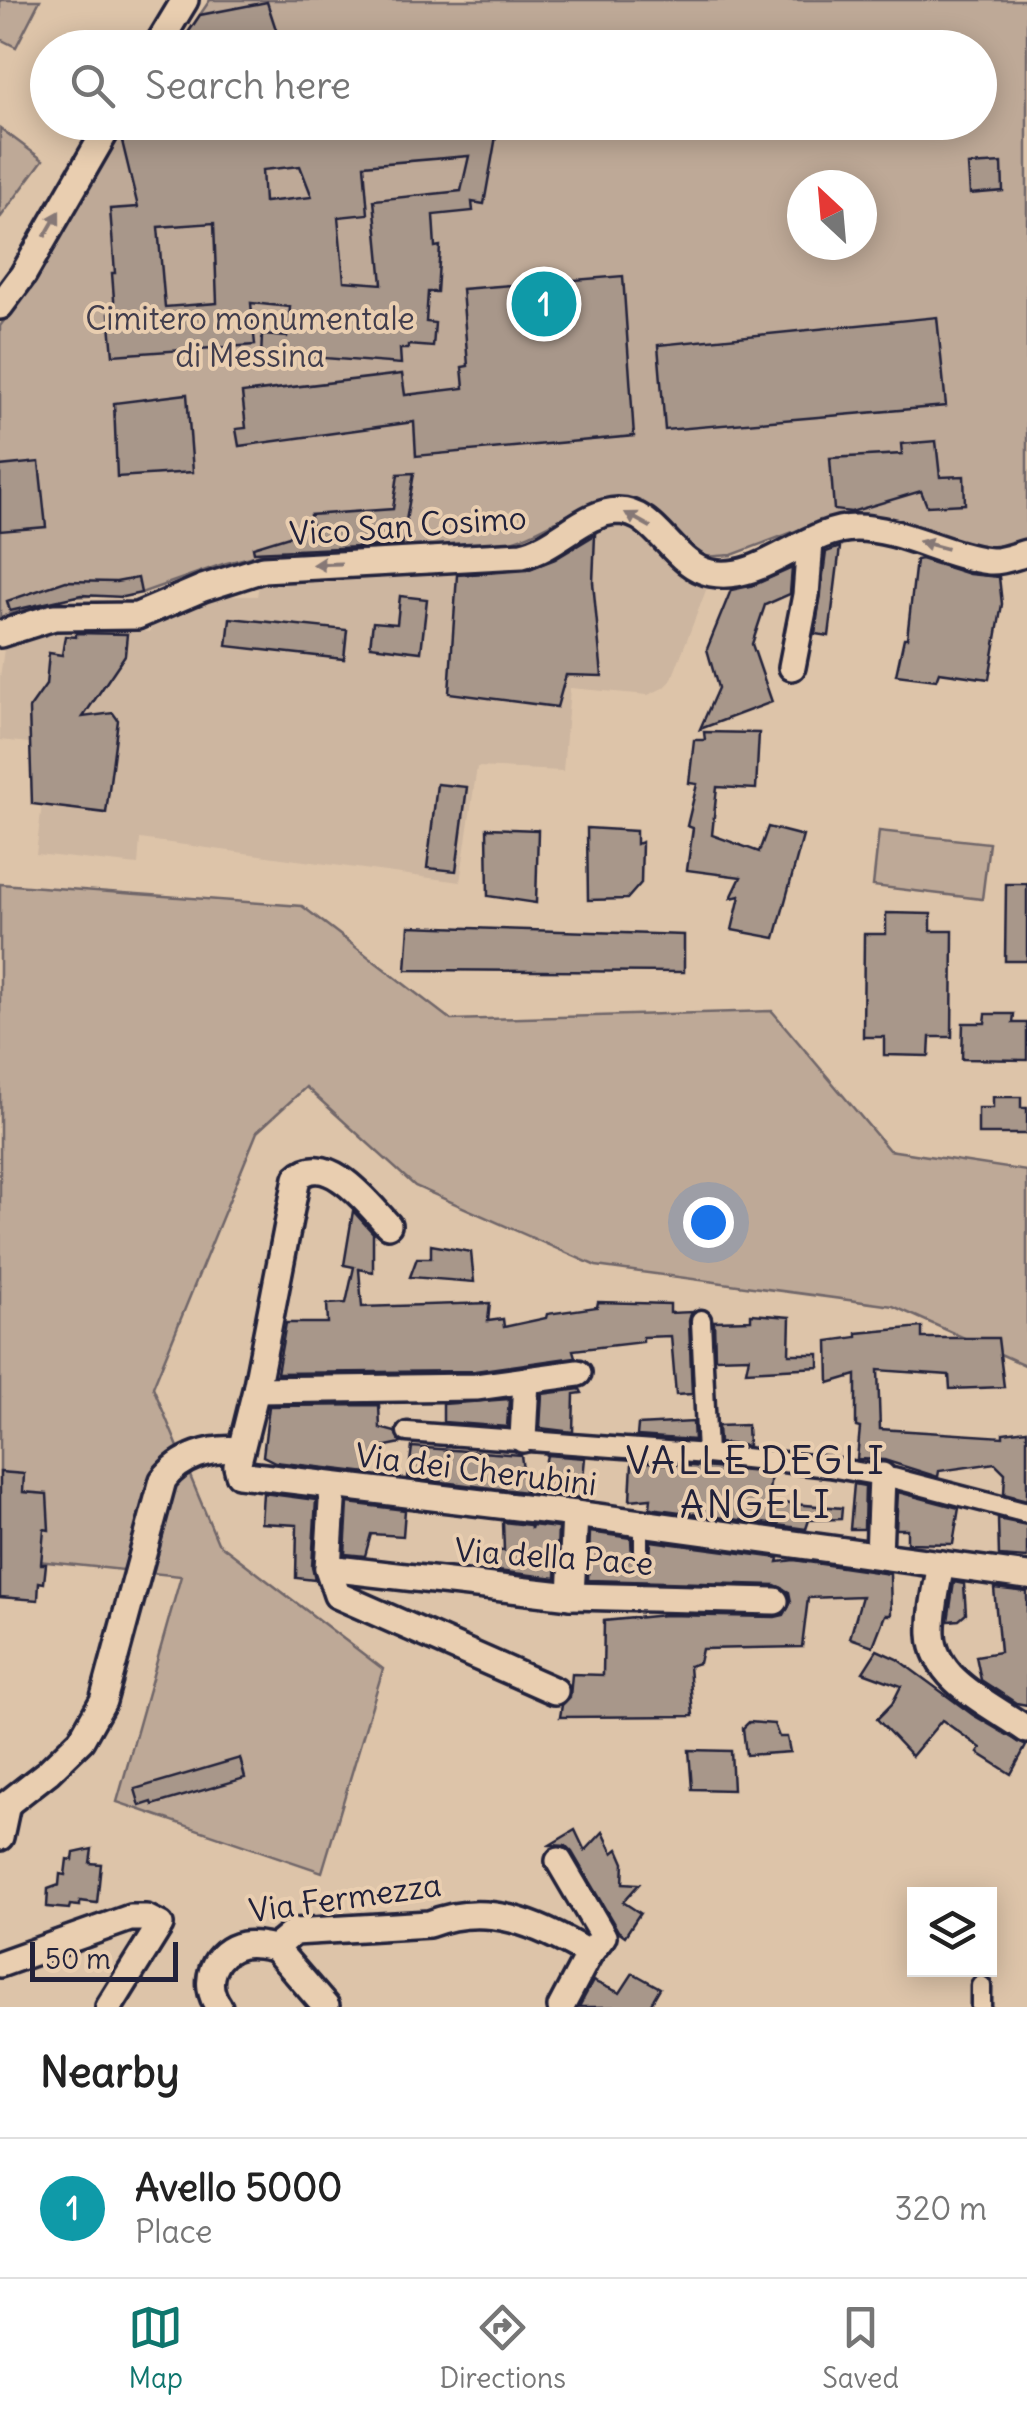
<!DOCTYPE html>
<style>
body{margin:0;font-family:Delius,sans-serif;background:#f2f2f2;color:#222}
.controls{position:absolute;right:30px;bottom:30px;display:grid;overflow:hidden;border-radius:0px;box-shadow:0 5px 25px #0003}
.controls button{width:90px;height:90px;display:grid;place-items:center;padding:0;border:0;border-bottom:2px solid #e0e0e0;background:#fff;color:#222;font:50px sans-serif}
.compass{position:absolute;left:787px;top:170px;width:90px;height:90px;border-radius:50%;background:#fff;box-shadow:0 5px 25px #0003;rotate:334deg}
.scale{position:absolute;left:30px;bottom:25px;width:148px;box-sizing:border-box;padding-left:10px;border:5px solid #22223b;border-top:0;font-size:28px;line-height:35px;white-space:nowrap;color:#22223b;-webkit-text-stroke:8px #e9ceb0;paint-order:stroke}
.you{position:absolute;left:708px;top:1222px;width:35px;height:35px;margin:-25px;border:8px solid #fff;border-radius:50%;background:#1a73e8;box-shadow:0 0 0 15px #1a73e833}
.badge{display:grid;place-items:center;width:65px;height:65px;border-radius:50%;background:#0f766e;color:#fff;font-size:32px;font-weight:700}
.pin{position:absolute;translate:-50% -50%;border:5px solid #fff;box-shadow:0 2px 10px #0006}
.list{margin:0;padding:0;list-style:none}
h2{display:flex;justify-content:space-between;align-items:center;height:130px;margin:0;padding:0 40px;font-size:42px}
h2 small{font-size:32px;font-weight:400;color:#767676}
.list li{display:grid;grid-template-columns:65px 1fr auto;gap:30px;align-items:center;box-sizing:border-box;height:140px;padding:0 40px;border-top:2px solid #e0e0e0}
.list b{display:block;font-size:38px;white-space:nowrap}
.list p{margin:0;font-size:32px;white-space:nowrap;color:#767676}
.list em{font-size:32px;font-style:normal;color:#767676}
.icon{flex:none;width:55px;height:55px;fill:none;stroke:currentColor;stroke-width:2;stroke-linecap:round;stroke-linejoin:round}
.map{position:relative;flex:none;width:1027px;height:2007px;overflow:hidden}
.search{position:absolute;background:#fff;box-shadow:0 5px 25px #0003;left:30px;right:30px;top:30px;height:110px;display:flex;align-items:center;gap:25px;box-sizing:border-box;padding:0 35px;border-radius:55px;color:#767676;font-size:38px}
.sheet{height:270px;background:#fff}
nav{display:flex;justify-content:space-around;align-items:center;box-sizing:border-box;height:140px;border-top:2px solid #e0e0e0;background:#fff;font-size:28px;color:#767676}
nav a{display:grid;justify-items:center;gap:5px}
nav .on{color:#0f766e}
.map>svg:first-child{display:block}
.built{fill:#cdb6a0}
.green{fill:#bea997;stroke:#706669;stroke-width:2.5;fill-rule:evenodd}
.building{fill:#a8978a;stroke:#22223b;stroke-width:2.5;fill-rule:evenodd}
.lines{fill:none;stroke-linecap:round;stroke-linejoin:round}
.service-casing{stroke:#22223b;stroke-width:20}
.pedestrian-casing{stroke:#22223b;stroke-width:25}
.minor-casing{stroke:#22223b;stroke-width:32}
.service{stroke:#e9ceb0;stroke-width:12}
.pedestrian{stroke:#e9ceb0;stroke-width:18}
.minor{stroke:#e9ceb0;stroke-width:25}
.oneway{fill:#867876}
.labels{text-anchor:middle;stroke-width:8;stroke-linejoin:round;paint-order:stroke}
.park-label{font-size:32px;fill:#413d4d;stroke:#e9ceb0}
.street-label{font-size:32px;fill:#22223b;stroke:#e9ceb0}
.quarter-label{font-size:38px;letter-spacing:2.5px;fill:#22223b;stroke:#e9ceb0}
</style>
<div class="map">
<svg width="1027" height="2007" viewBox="0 0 1027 2007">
<rect width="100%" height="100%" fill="#ddc4a9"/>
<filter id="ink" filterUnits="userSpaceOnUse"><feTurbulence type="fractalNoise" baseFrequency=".01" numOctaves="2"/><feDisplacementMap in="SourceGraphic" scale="20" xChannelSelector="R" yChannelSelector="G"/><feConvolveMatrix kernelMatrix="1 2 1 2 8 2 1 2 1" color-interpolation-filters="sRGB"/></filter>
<g filter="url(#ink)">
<path class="built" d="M613,523L634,526L708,585L671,681L665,687L648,695L570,688L563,771L477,767L460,882L140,839L138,865L36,854L49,745L0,740V677L5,642L77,623L150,632L154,617L208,596H257L260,580L290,576L499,575L515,566L552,559L602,525Z"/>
<g class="green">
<path d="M0,0H40L16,47L0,39Z"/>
<path d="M210,0H1027V540L988,549L854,515L814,524L732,555L704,557L686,550L617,499C575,503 545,534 503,543L269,552L223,564L141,593L70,597L0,617V326C50,263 84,189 128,123L980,122V48L178,47ZM802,185H862V245H802Z"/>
<path d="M0,128L43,160L0,218Z"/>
<path d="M879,831L989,843L982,899L873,886Z"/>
<path d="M0,884L302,906L451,1020L772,1011L889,1150L1027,1171V1366L893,1306L596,1266L415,1186L306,1087L257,1132L153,1387L218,1543L383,1669L322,1872L117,1802L181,1576L0,1557Z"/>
</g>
<g class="building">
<path d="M267,2L282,48H178L200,15Z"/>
<path d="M128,122H484L498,125L484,204L472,202L473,211L433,215L435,247L440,246L437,292H428L426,322L435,323L433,347L408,345V349H400L401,364L286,355V360L261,359L262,335L287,337L290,307L251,303L255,345L113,355L109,313L115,312L112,273H115L110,209L138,207L121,137ZM469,156L461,191L374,200L382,284L344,281L338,217L368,214L364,165ZM300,166L312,197L264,202L262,170ZM214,223L217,303L165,307L158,227Z"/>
<path d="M1002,163L1003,191L970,194L968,165Z"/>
<path d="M623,276L634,436L416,456L414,422L239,446L236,429L246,428L242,393L402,374L405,395L464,388L462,367L468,366L462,289Z"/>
<path d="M937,317L946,406L665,430L658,345Z"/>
<path d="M187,394L193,472L117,477L114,403Z"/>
<path d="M936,441L940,477L964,476L965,504L927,506L921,491L851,512L834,510L830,458L902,454L901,444Z"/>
<path d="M39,462L46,527L0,531V466Z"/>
<path d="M414,473L402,545L254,552L253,547L312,529L310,515L393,509L398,474Z"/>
<path d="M595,535L593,582L602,676L566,675L557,707L449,693L457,575L527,570L555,559Z"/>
<path d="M840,547L829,636L815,634L826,552Z"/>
<path d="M921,559L969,574L999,577L1002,604L989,679L939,672L936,680L896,675L904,638H907L916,560Z"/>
<path d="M792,568L790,594L765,605L752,644L772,702L700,729L718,688L707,649L731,590L754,585Z"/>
<path d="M138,578L141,593L123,597L81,595L10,611L7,601L66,581L116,582Z"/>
<path d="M400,596L427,599L421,652L370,646L373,622L397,624Z"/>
<path d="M230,618L347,630L344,659L227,646Z"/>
<path d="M76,633L127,634L125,655L83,717L113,713L118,720L106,813L32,804L29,709L46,685L49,653L62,655L65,636L76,637Z"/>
<path d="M704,732L759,733L756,789L717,787L712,835L759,852L768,827L803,836L775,938L732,930L740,896L731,898L741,877L687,870L693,828L687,826L697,784L689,783L694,740H705Z"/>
<path d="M437,784L467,787L456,871L427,868Z"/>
<path d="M487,828L538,830L536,903L488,896Z"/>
<path d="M587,828L636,831V844L642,842L641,883L627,899L588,900Z"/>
<path d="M1006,884H1027V961H1005Z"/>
<path d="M886,913L931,914V931H953L952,1037H930L929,1056L884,1055V1037H863L864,934H886Z"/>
<path d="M409,926L684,935V972L406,970Z"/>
<path d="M986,1014H1014L1013,1023H1027V1060L962,1059L963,1023H985Z"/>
<path d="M993,1097H1021V1108H1027V1134H978V1108H993Z"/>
<path d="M353,1211L373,1233V1272L359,1269L362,1307L490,1303L488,1321L503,1319L504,1327L546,1318L547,1314L597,1307L598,1302L670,1304V1313L692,1312L689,1321L692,1394L676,1395L671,1336L643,1337V1342L573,1350L575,1357L475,1371L277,1373L286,1323H328L327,1304L346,1303L354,1267L344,1265Z"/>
<path d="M431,1245L471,1252L474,1282L410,1277L417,1258H431Z"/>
<path d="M751,1314L790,1317L789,1354H819V1367L746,1371L749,1357L715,1358L714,1321L751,1320Z"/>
<path d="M922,1327V1338H998L1004,1387L950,1389L949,1375L878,1370L880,1429L1003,1437V1433L1027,1430V1500L1004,1494L1005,1473L995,1463L939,1471L938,1477L884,1460L857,1459L860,1428L856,1427V1375L829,1383L828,1341L857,1337V1333Z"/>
<path d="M580,1389L582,1393L574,1394L573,1432L540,1428L542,1394Z"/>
<path d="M509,1399L507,1427L443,1422V1404Z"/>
<path d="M379,1405L380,1428L395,1432L401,1443L381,1447L368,1473L275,1462L263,1456L269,1406Z"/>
<path d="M693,1422L694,1440L637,1436L638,1425Z"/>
<path d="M747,1425L748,1446L719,1443L718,1426Z"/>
<path d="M412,1447L521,1455L526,1492L408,1478Z"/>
<path d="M547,1455L585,1458L581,1498L539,1493Z"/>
<path d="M635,1461L771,1473L768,1502L842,1508L841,1519L809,1520L806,1529L650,1508L651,1498L630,1500L632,1463Z"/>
<path d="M0,1472L24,1474L23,1492L47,1494L49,1530L44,1529L41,1564H46L44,1583L39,1582L38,1600L0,1597Z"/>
<path d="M854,1484L865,1486L864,1529H850Z"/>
<path d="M898,1492L959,1508L953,1544L907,1543V1529H896Z"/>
<path d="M263,1493L316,1500L312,1567L315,1580L296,1578L297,1525L261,1523Z"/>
<path d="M348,1503L405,1510L403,1536L371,1534L365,1556L345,1554Z"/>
<path d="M998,1519L1027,1525V1558L999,1556Z"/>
<path d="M503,1522L530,1525L531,1529L532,1525L558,1528L556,1578L488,1570L489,1550L504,1551Z"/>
<path d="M590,1532L631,1538L632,1558L640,1564L650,1558L651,1541L779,1558L778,1562L794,1560L890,1574L891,1615H885L873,1646L850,1638L862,1596L808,1598L802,1647L702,1649L699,1663L689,1666L693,1716L560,1717L562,1705L570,1697L572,1674L603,1675L604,1621L665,1615L775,1617L784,1615L791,1602L789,1592L775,1585L588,1580Z"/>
<path d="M954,1582L964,1584L966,1614L959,1620L948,1621Z"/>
<path d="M994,1588L1027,1592V1705L1016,1703L981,1680L976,1656L1000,1652Z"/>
<path d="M877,1650L897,1659L973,1715L1026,1746L1011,1774L978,1753L981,1748L942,1720L912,1756L877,1719L892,1704L901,1686L863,1672Z"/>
<path d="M749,1722L774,1724L779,1737H787L790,1752L746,1755L743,1728Z"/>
<path d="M689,1750L731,1751L733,1790L692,1789Z"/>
<path d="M240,1758L245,1778L153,1805L152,1802L140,1806L135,1789Z"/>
<path d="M575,1830L585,1851L603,1832L613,1853L618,1849L624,1863L623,1883L639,1884L623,1902L640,1913L625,1936L618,1931L572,1852L566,1846L550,1845Z"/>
<path d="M92,1849L90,1863L101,1864L97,1903L80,1901V1906L70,1905L69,1909L47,1907L48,1889L59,1885L60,1874L65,1875L67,1859L73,1860L74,1853Z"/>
<path d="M633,1973L660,1988L650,2005L653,2007H579L593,1981L620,1993Z"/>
</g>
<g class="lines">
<g class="service-casing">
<path id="service" d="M641,1523V1554"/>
</g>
<g class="pedestrian-casing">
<g id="pedestrian">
<path d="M701,1320L707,1454"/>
<path d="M407,1432L707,1454L829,1467L893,1478L1027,1513"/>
<path d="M981,2007V1986"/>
</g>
</g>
<g class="minor-casing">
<g id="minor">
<path d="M156,48L185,0"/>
<path d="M0,306L23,275L111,122"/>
<path d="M0,634L54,617L137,616L203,588L263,569L522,555C558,547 583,512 618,511C657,511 673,566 711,573C762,583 806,528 856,528C901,528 945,556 990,561C1002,562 1015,556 1027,553"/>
<path d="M792,667L806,595L810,542"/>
<path d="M388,1225C369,1205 327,1149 297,1178L256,1390L237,1466L239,1474L575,1514L1027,1576"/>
<path d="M256,1390L476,1387L578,1373"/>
<path d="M523,1439L526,1380"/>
<path d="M333,1486L328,1568L337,1595L555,1691"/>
<path d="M879,1555L882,1476"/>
<path d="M941,1564C937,1587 931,1611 932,1634C934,1682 993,1705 1027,1730"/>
<path d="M328,1568L571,1596L775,1601"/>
<path d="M571,1596L575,1514"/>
<path d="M7,1804L48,1772L81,1740L103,1701L163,1480C181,1456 211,1447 240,1450"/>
<path d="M0,1837L7,1804"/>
<path d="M559,1861L603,1936L589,1954L561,2007"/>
<path d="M275,1948L326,2007"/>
<path d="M0,1964L130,1918H146L160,1925L109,2007"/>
<path d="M219,2007C201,1983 213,1951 243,1945C254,1943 265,1946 275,1948L294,1932L429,1924C487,1901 539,1924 589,1954"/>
</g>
</g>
<use href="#service" class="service"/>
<use href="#pedestrian" class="pedestrian"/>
<use href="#minor" class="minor"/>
</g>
<defs><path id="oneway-solid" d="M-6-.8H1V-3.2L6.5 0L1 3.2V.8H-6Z" transform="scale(2.5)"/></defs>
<g class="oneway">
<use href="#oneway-solid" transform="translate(52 224) rotate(-60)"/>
<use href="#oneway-solid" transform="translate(638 520) rotate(-151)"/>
<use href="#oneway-solid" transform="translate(933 545) rotate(-165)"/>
<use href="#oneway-solid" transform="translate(327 564) rotate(178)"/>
</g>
</g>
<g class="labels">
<g class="park-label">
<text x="250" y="330">Cimitero monumentale<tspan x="250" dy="37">di Messina</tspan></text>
</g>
<g class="street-label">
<text transform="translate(408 526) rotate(-4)" y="11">Vico San Cosimo</text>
<text transform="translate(476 1470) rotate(7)" y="11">Via dei Cherubini</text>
<text transform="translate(554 1557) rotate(4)" y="11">Via della Pace</text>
<text transform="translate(345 1898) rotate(-8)" y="11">Via Fermezza</text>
</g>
<g class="quarter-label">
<text x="756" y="1474">VALLE DEGLI<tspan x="756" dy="44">ANGELI</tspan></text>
</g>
</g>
</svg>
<div class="controls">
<button><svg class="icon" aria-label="layers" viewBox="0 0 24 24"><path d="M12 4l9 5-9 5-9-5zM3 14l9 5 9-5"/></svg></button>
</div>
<svg class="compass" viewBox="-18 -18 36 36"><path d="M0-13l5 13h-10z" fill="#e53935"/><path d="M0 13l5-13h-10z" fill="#767676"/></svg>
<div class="scale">50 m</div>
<div class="you"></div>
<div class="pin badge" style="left:544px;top:304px;background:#0f9aa8">1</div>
<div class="search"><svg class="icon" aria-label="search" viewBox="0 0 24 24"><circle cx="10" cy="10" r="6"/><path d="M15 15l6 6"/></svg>Search here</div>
</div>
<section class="sheet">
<h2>Nearby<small></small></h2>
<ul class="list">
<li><span class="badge" style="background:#0f9aa8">1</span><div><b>Avello 5000</b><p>Place</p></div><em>320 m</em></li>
</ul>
</section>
<nav>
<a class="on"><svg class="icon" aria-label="map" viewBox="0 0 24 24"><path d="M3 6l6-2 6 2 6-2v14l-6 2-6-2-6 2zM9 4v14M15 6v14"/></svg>Map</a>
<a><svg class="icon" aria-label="directions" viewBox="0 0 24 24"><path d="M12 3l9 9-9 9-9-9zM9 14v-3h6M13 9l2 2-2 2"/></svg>Directions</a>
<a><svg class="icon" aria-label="saved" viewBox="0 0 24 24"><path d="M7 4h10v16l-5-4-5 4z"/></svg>Saved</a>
</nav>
